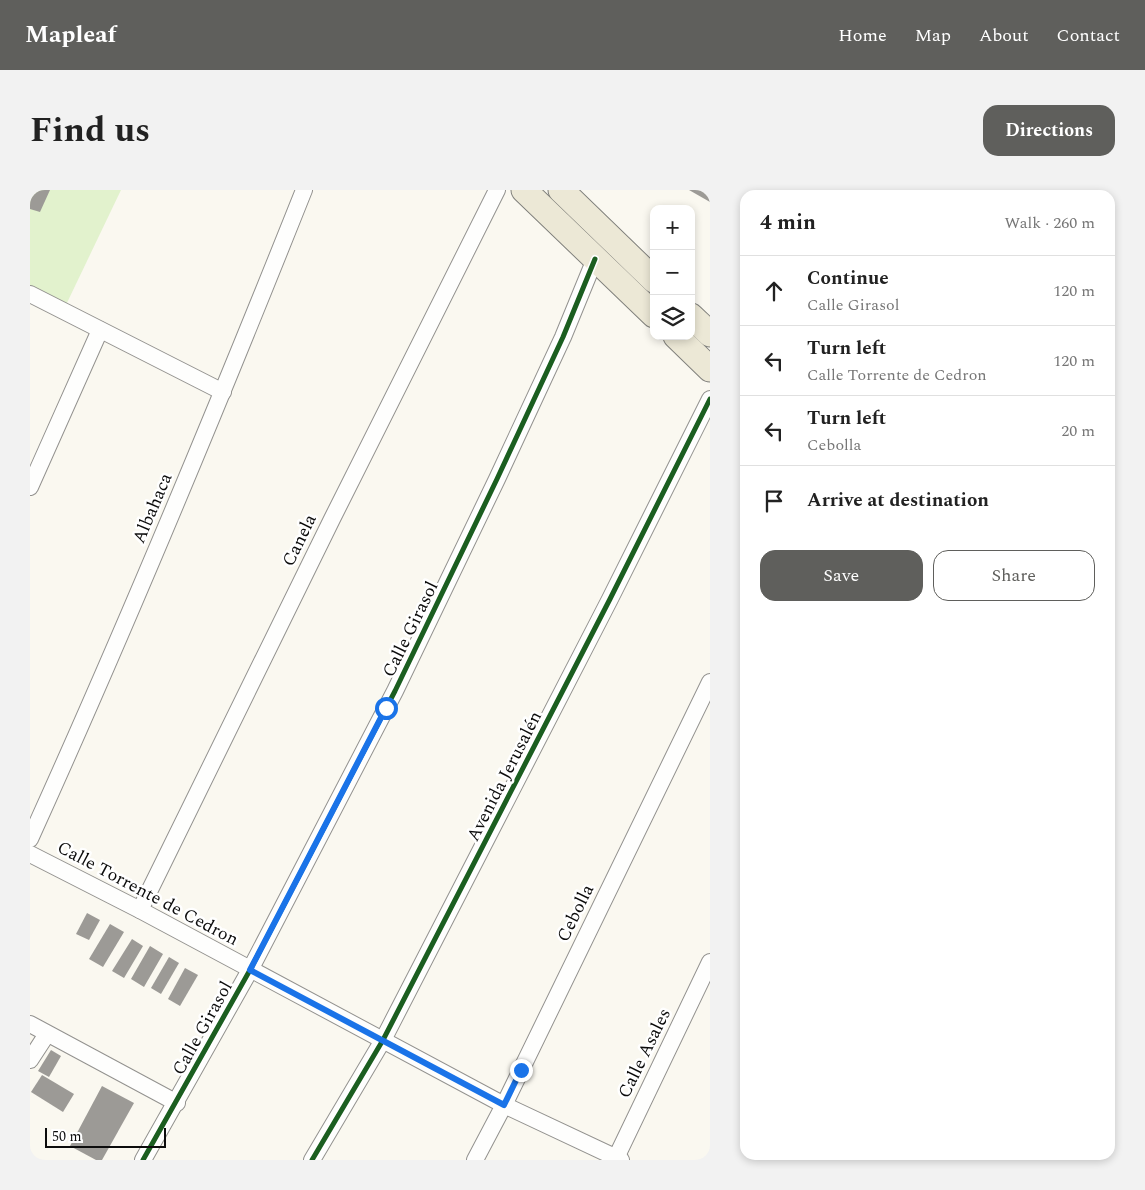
<!DOCTYPE html>
<meta charset="utf-8">
<style>
body{margin:0;font-family:Spectral,serif;background:#f2f2f2;color:#222}
.controls{position:absolute;right:15px;top:15px;display:grid;overflow:hidden;border-radius:10px;box-shadow:0 2px 8px #0003}
.controls button{width:45px;height:45px;display:grid;place-items:center;padding:0;border:0;border-bottom:1px solid #e0e0e0;background:#fff;color:#222;font:25px sans-serif}
.scale{position:absolute;left:15px;bottom:12px;width:121px;box-sizing:border-box;padding-left:5px;border:2px solid #0c0c0c;border-top:0;font-size:14px;line-height:18px;white-space:nowrap;color:#0c0c0c;-webkit-text-stroke:4px #fff;paint-order:stroke}
.stop{position:absolute;width:15px;height:15px;margin:-11px;border:4px solid #1a73e8;border-radius:50%;background:#fff}
.stop.end{background:#1a73e8;border-color:#fff;box-shadow:0 1px 5px #0008}
.list{margin:0;padding:0;list-style:none}
h2{display:flex;justify-content:space-between;align-items:center;height:65px;margin:0;padding:0 20px;font-size:21px}
h2 small{font-size:16px;font-weight:400;color:#767676}
.list li{display:grid;grid-template-columns:32px 1fr auto;gap:15px;align-items:center;box-sizing:border-box;height:70px;padding:0 20px;border-top:1px solid #e0e0e0}
.list b{display:block;font-size:19px;white-space:nowrap}
.list p{margin:0;font-size:16px;white-space:nowrap;color:#767676}
.list em{font-size:16px;font-style:normal;color:#767676}
.actions{display:flex;gap:10px;padding:15px 20px}
.actions a{flex:1;padding:11px 0;border:1px solid #5f5f5c;border-radius:15px;text-align:center;font-size:18px;color:#5f5f5c}
.actions .main{background:#5f5f5c;color:#fff}
.icon{flex:none;width:28px;height:28px;fill:none;stroke:currentColor;stroke-width:2;stroke-linecap:round;stroke-linejoin:round}
.map{position:relative;flex:none;width:680px;height:970px;overflow:hidden;border-radius:15px}
header{display:flex;align-items:center;gap:30px;box-sizing:border-box;height:70px;padding:0 25px;background:#5f5f5c;color:#fff}
header strong{font-size:24px}
nav{display:flex;gap:28px;margin-inline-start:auto;font-size:18px}
.intro{display:flex;align-items:center;justify-content:space-between;box-sizing:border-box;height:120px;padding:0 30px}
h1{margin:0;font-size:35px}
.button{padding:12px 22px;border-radius:15px;background:#5f5f5c;color:#fff;font-size:18px;font-weight:700}
main{display:flex;gap:30px;padding:0 30px}
aside{flex:1;background:#fff;border-radius:15px;box-shadow:0 2px 8px #0003}
.map>svg:first-child{display:block}
.green{fill:#e2f2cd}
.building{fill:#9c9a96}
.lines{fill:none;stroke-linecap:round;stroke-linejoin:round}
.minor-casing{stroke:#93928f;stroke-width:18}
.primary-casing{stroke:#80807c;stroke-width:27}
.minor{stroke:#fefefd;stroke-width:16}
.primary{stroke:#ece8d6;stroke-width:25}
.cycleway-casing{stroke:#fff;stroke-width:8}
.cycleway{stroke:#1b5e20;stroke-width:5}
.route{stroke:#1a73e8;stroke-width:6}
.labels{text-anchor:middle;stroke-width:5;stroke-linejoin:round;paint-order:stroke}
.street-label{font-size:18px;fill:#0c0c0c;stroke:#fff}
</style>
<header>
<strong>Mapleaf</strong>
<nav><a>Home</a><a>Map</a><a>About</a><a>Contact</a></nav>
</header>
<div class="intro"><h1>Find us</h1><a class="button">Directions</a></div>
<main>
<div class="map">
<svg width="680" height="970" viewBox="0 0 680 970">
<rect width="100%" height="100%" fill="#faf8f0"/>
<path class="green" d="M0,0H91L35,117L0,97Z"/>
<g class="building">
<path d="M4,0H20L10,22L0,19V9Z"/>
<path d="M659,0H680V12Z"/>
<path d="M57,723L70,730L59,750L46,744Z"/>
<path d="M80,734L94,742L73,777L59,769Z"/>
<path d="M102,749L113,756L94,788L82,781Z"/>
<path d="M120,756L133,764L114,797L101,789Z"/>
<path d="M139,767L149,773L131,804L121,798Z"/>
<path d="M155,778L168,785L150,816L138,809Z"/>
<path d="M21,860L31,866L19,887L8,881Z"/>
<path d="M12,885L44,904L33,922L1,902Z"/>
<path d="M72,896L104,913L72,970H66L40,956Z"/>
</g>
<g class="lines">
<g class="minor-casing">
<g id="minor">
<path d="M0,104L193,202"/>
<path d="M0,297L70,140"/>
<path d="M0,649C97,435 187,218 274,0"/>
<path d="M0,664L110,720L474,915L591,970"/>
<path d="M110,720L302,329L467,0"/>
<path d="M0,834L147,913"/>
<path d="M0,870L17,844"/>
<path d="M113,970L220,780L365,501L467,289L533,147L565,69"/>
<path d="M282,970L353,850L580,409L680,209"/>
<path d="M445,970L474,915L680,492"/>
<path d="M585,970L680,772"/>
</g>
</g>
<g class="primary-casing">
<g id="primary">
<path d="M494,0L624,125"/>
<path d="M531,0L624,90"/>
<path d="M661,126L680,144"/>
<path d="M646,146L680,179"/>
</g>
</g>
<use href="#minor" class="minor"/>
<use href="#primary" class="primary"/>
<g class="cycleway-casing">
<g id="cycleway">
<path d="M113,970L220,780L365,501L467,289L533,147L565,69"/>
<path d="M282,970L353,850L580,409L680,209"/>
</g>
</g>
<use href="#cycleway" class="cycleway"/>
</g>
<g class="lines">
<path class="route" d="M356,518L220,780L474,915L491,880"/>
</g>
<g class="labels">
<g class="street-label">
<text transform="translate(122 318) rotate(-67)" y="6">Albahaca</text>
<text transform="translate(269 350) rotate(-64)" y="6">Canela</text>
<text transform="translate(380 439) rotate(-64)" y="6">Calle Girasol</text>
<text transform="translate(474 586) rotate(-63)" y="6">Avenida Jerusalén</text>
<text transform="translate(118 703) rotate(28)" y="6">Calle Torrente de Cedron</text>
<text transform="translate(545 723) rotate(-64)" y="6">Cebolla</text>
<text transform="translate(172 838) rotate(-61)" y="6">Calle Girasol</text>
<text transform="translate(614 863) rotate(-64)" y="6">Calle Asales</text>
</g>
</g>
</svg>
<div class="controls">
<button>+</button>
<button>−</button>
<button><svg class="icon" aria-label="layers" viewBox="0 0 24 24"><path d="M12 4l9 5-9 5-9-5zM3 14l9 5 9-5"/></svg></button>
</div>
<div class="scale">50 m</div>
<div class="stop" style="left:356px;top:518px"></div>
<div class="stop end" style="left:491px;top:880px"></div>
</div>
<aside>
<h2>4 min<small>Walk · 260 m</small></h2>
<ul class="list">
<li><svg class="icon" aria-label="ahead" viewBox="0 0 24 24"><path d="M12 20V5M6 11l6-6 6 6"/></svg><div><b>Continue</b><p>Calle Girasol</p></div><em>120 m</em></li>
<li><svg class="icon" aria-label="left" viewBox="0 0 24 24"><path d="M17 20v-9H6M10 6l-5 5 5 5"/></svg><div><b>Turn left</b><p>Calle Torrente de Cedron</p></div><em>120 m</em></li>
<li><svg class="icon" aria-label="left" viewBox="0 0 24 24"><path d="M17 20v-9H6M10 6l-5 5 5 5"/></svg><div><b>Turn left</b><p>Cebolla</p></div><em>20 m</em></li>
<li><svg class="icon" aria-label="arrive" viewBox="0 0 24 24"><path d="M6 21V4h12l-3 4 3 4H6"/></svg><div><b>Arrive at destination</b></div></li>
</ul>
<div class="actions"><a class="main">Save</a><a>Share</a></div>
</aside>
</main>
